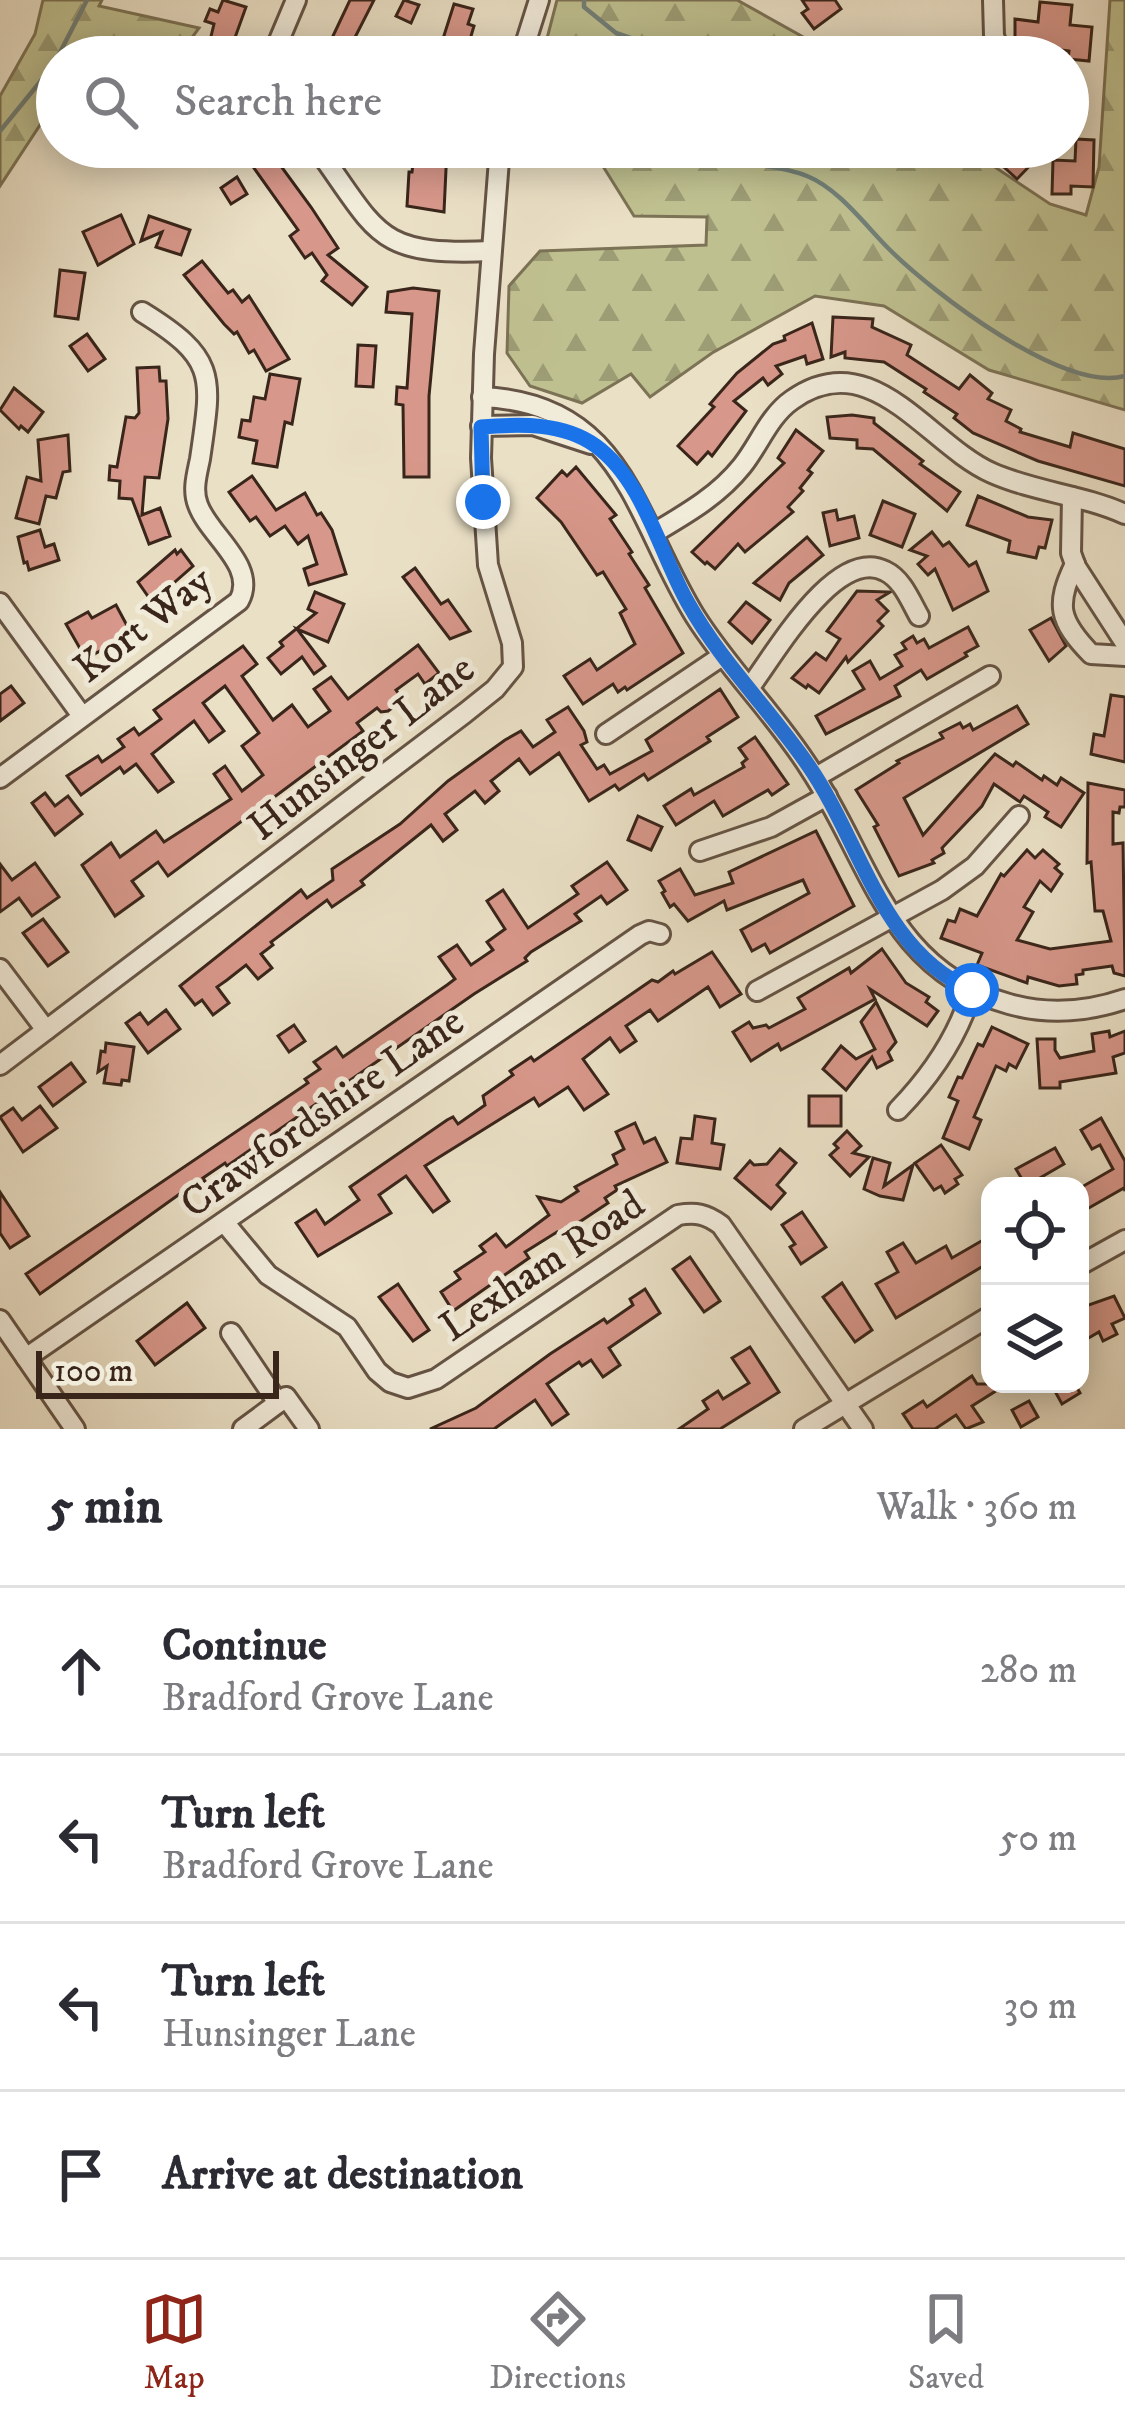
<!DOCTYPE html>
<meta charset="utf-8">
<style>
body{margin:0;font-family:"IM FELL DW Pica",serif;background:#f7f7f7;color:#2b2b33}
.controls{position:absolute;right:36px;bottom:36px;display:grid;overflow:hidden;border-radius:24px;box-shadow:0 6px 30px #0003}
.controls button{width:108px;height:108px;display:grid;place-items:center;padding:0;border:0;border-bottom:3px solid #e1e1e2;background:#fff;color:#2b2b33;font:60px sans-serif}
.scale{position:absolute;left:36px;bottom:30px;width:243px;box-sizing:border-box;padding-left:12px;border:6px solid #39251a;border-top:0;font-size:33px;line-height:42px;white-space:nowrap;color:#39251a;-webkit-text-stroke:9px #f1ebda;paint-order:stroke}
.stop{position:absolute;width:36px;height:36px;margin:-27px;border:9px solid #1a73e8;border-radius:50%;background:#fff}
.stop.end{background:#1a73e8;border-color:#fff;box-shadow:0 3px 12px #0008}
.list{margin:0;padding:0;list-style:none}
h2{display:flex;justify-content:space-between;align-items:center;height:156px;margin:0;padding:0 48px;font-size:51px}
h2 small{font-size:39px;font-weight:400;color:#7c7c81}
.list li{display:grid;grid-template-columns:78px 1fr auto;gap:36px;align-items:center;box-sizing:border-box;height:168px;padding:0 48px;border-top:3px solid #e1e1e2}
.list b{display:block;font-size:45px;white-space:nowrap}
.list p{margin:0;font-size:39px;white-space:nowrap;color:#7c7c81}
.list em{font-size:39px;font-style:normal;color:#7c7c81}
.icon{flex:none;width:66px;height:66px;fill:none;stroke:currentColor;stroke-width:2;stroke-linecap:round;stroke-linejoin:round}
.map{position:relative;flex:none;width:1125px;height:1429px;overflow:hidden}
.search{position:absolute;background:#fff;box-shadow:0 6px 30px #0003;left:36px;right:36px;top:36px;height:132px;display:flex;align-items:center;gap:30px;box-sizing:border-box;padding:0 42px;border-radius:66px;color:#7c7c81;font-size:45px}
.sheet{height:828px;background:#fff}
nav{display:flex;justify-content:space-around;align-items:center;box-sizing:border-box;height:168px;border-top:3px solid #e1e1e2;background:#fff;font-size:33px;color:#7c7c81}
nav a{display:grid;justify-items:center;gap:6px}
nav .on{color:#8f2418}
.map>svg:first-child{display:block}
.forest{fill:url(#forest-firs);stroke:#7c7255;stroke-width:3}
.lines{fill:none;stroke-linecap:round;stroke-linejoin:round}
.stream{stroke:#728078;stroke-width:4.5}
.building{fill:#d7978a;stroke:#39251a;stroke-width:3}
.minor-casing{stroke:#655445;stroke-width:24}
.minor{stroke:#f1ebda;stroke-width:18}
.route{stroke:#1a73e8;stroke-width:15}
.labels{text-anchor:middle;stroke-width:10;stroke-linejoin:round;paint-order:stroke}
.street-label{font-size:42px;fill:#39251a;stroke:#f1ebda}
</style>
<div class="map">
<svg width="1125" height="1429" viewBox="0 0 1125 1429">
<defs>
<pattern id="forest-firs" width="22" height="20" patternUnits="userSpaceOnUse" patternTransform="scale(3)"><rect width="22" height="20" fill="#bfc090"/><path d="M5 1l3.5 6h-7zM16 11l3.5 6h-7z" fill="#9c9c75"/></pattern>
</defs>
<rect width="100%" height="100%" fill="#eae0c6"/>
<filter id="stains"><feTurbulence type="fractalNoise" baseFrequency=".00167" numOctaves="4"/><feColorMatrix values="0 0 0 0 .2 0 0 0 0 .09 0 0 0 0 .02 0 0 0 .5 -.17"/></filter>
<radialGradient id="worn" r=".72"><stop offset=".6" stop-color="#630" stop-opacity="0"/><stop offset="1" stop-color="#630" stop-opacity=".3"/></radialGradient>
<g class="forest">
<path d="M43,0H102L99,6L199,28L178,57H57V99L0,186V96L35,34Z"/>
<path d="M557,0H737L839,57H546L544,50Z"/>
<path d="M1110,0H1125V410L989,370L884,306L815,296L712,353L650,397L631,374L582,403L530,386L507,353L509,286L540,251L706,245L707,217L634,216L591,147H965L1050,204L1086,215L1099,167Z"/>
</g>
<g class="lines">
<g class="stream">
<path d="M584,0V7L616,33L685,57"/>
<path d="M0,131L53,66L87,0"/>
<path d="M719,147L726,159C751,165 783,166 807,176C839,189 865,225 889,249C932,292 1063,393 1125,376"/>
</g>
</g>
<g class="building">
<path d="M223,0L246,7L228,57H206L214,24L205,21L210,9L218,12Z"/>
<path d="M350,0H374L345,57H323Z"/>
<path d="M404,0L419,5L411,23L396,16Z"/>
<path d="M802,0H835L841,9L814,29L802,13L808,9Z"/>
<path d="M1040,2L1072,5L1070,25L1092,27L1089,61L1068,59L1069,51L1031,46L1030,55L1015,53V19L1038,22Z"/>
<path d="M454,4L473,9L468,24L474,26L466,53L441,45Z"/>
<path d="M1076,139L1094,140L1093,187L1071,186V194H1052L1053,160L1075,161Z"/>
<path d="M239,147H267L311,207L338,248L328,255L367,287L352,305L322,281L327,275L312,253L305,258L290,236L298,230Z"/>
<path d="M424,147L447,148L444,212L407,206L409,172H412L414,155H424Z"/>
<path d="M982,147H1033L1041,154L1017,179Z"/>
<path d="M237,177L247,194L231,204L221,188Z"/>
<path d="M121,215L134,244L98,265L83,232Z"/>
<path d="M149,216L190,230L181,255L156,247L162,232L141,241Z"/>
<path d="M202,261L228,293L233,290L242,302L249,296L289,359L266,371L254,350L249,353L237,332L234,334L224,324L184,275Z"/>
<path d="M60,270L85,273L78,319L55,316Z"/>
<path d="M413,288L439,291L429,396V477H404L403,405L396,404L397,387L407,388L412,314L386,312L388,292Z"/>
<path d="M833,317L873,319L872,327L911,345L907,355L959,389L970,375L992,393L988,399L1011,410L1006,421L1021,429L1020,432L1070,447L1073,433L1125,449V486L1038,461L973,433L954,418L957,414L924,392L926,389L884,362L845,358V352L831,357Z"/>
<path d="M812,323L823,359L807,364L805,356L776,366L782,374L768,385L763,378L734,401L746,411L712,456L708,452L697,464L678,446L714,407L710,404L737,373L773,344L785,340L784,336Z"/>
<path d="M87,334L105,359L88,371L70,346Z"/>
<path d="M358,345L376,346L373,387L356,386Z"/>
<path d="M159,367L160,381H166L168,419L159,478L145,477L142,515L160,508L170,536L149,544L132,499L119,498L120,481L109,480L110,466L117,467L126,417L135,418L139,413L137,368Z"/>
<path d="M270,374L300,379L292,424L285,422L277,467L253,463L257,441L239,437L242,420L250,421L254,397L265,399Z"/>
<path d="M14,388L43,412L28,432L21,426L19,429L0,410Z"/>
<path d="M852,415L874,418V423L923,461L920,464L960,492L947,511L873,449L857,448V440L830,438L827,417Z"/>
<path d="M796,430L823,451L808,470L812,473L800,488L803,491L788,507L793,512L745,552L738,544L715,569L707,562L705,564L692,552L784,463L778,458Z"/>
<path d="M68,435L70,471L63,472L56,498L46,496L39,524L16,518L27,477L41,481L38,440Z"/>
<path d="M576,467L616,515L610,519L632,552L629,554L649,585L645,588L683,653L627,690L625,687L618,692L613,684L583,704L564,676L590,659L597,670L635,644L620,613L626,609L603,572L597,575L561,522L537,498L562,471L567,476Z"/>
<path d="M252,476L276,510L305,493L317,515L321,513L332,530L346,574L309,585L304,569L317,564L308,536L298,544L285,526L270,536L256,517L250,521L229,492Z"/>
<path d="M978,496L1028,517L1052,520L1045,548L1039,547L1036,558L1008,552L1010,541L967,525Z"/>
<path d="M883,501L915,514L902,547L870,535Z"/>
<path d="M836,510L838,520L854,516L859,538L830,546L823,513Z"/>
<path d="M40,530L45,547L54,544L59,560L29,570L27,562L24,563L18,537Z"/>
<path d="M932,532L943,546L949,542L969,566L976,562L988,591L953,610L935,569L928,575L918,564L927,556L910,550Z"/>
<path d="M807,537L823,555L789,583L780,600L754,583Z"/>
<path d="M175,550L177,554L181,550L193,566L167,589L173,597L157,609L138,582Z"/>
<path d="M415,568L441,604L448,600L470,631L450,639L403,577Z"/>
<path d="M857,591L890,592L877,600L888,611L878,621L883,626L848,662L846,657L819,693L808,685L806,688L792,678L816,653L826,660L840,639L827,631Z"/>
<path d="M315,592L344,604L328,642L297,629L325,666L314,674L302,657L281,674L268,658L283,646L280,642L316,613L308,609Z"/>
<path d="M746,602L770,620L752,643L729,622Z"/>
<path d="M116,605L131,633L86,659L66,624L88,612L92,618Z"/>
<path d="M1051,618L1066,646L1049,661L1030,630Z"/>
<path d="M968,627L978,646L965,653L967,656L927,679L921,670L895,686L900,696L826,734L816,716L864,689L853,671L870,661L880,679L902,666L895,655L906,649L902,643L913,636L917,643L924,639L929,648Z"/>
<path d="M418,645L439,673L425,684L418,674L396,690L403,700L388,711L381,712L377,708L357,723L363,731L168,876L158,862L132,881L143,896L115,916L82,865L111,843L120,857L156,831L164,842L231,799L214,774L225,766L242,791L263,775L242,746L259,733L225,686L203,703L224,731L209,742L194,721L152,754L173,782L158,792L136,764L124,773L120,767L81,795L67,776L98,756L102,762L124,747L118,739L134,728L139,735L161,719L154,710L243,646L257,664L242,676L273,720L292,705L308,727L330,711L314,689L331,677L348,699Z"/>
<path d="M11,686L24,703L0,721V694Z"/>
<path d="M720,689L738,717L707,737L710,741L648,780L644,774L619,790L615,785L589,801L559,753L530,774L519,759L491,781L499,791L485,803L475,791L445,814L457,830L443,841L431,825L361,881L364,885L332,907L327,900L271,942L273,945L261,954L272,968L258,979L246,965L227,980L217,987L229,1003L213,1015L202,1000L195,1005L180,986L301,890L307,898L333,880L332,869L400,824L448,781L505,740L521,731L533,747L555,732L547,720L568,707L584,731L587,742L581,745L597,769L604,765L610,774L652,751L646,740Z"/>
<path d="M1111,695L1125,697V762L1091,754L1094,734L1104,736Z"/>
<path d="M1017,706L1028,724L904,798L923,835L995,754L1013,766L1016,762L1042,780L1044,776L1057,785L1061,778L1084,793L1061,827L1045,817L1048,812L1024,796L1020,802L994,784L982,806L942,848L944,853L932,860L934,863L899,876L874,827L878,825L856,790L899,763L897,761L943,738L940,733L960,723L963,728L970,724L973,730Z"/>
<path d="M755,737L788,784L772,795L768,790L723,816L714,801L676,825L664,806L691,789L694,795L744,767L742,763L747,759L739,748Z"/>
<path d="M1088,783L1125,790V807H1120L1119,813L1113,812V844L1123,843L1125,976L1114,973L1112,966L1083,970V974L1076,975L1077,984L1059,986L1028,977L1027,983L977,965L982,953L941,938L948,920L955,922L960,909L977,916L1001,874L1004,876L1027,850L1035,858L1043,850L1059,864L1055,868L1062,874L1051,891L1040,881L1024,907L1033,912L1017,940L1050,949L1111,941L1103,911H1095L1091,862L1087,863Z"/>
<path d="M45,793L55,806L68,796L82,814L55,835L32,803Z"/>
<path d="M638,816L662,827L651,850L628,840Z"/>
<path d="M816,831L854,906L770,953L765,944L752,951L741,930L809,893L803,880L727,910L724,901L688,921L674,904L670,907L662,893L665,891L659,881L680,869L695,895L733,883L729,872Z"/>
<path d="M607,862L627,890L607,904L601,896L575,914L581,921L531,952L525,958L527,961L474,994L227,1166L225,1163L203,1178L205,1181L191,1191L188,1188L40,1294L26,1274L308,1083L305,1079L320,1069L314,1062L336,1047L343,1057L447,985L455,979L439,957L457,945L471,965L493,950L487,942L505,929L487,901L503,890L528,928L578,894L572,886Z"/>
<path d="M35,863L59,897L32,916L19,898L0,912V864L12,880Z"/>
<path d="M43,919L68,952L48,966L23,933Z"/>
<path d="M882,949L906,983L929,997L926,1002L938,1011L927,1026L870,989L875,999L781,1050L778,1044L751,1061L733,1032L749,1022L753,1028L766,1025L769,1028L805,1009L798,998L849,968L851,973Z"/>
<path d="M712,952L741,994L720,1007L708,987L658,1021L650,1010L626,1026L636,1041L620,1052L610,1038L583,1059L608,1094L584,1110L568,1087L539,1106L534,1098L425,1166L449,1201L433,1212L406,1176L379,1195L391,1213L318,1256L296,1223L316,1210L325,1224L359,1200L350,1187L447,1120L453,1117L458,1124L485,1105L483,1096L513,1075L510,1071L531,1057L534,1061L652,980L658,982L673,971L675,974Z"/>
<path d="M876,1002L896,1042L888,1052L892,1060L877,1068L872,1057L846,1090L823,1069L841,1046L856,1059L875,1049L861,1022Z"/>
<path d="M166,1010L180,1029L148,1053L126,1023L140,1013L148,1024Z"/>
<path d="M294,1025L305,1041L289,1052L278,1036Z"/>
<path d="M992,1027L1028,1044L1016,1068L1009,1064L1006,1071L996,1066L974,1117L981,1120L969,1149L943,1138L958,1101L949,1097L958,1077L962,1078L978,1044L983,1046Z"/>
<path d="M1109,1031L1110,1037L1125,1031V1053L1113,1057L1116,1073L1060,1082V1088H1040L1037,1039H1055V1050L1060,1058L1094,1051L1092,1034Z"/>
<path d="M106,1043L134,1047L129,1081L122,1080L121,1085L104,1083L107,1066L98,1072L101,1051L105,1052Z"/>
<path d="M71,1063L85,1082L53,1106L39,1087Z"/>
<rect x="809" y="1096" width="32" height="30"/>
<path d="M40,1106L57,1128L23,1152L0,1117L13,1108L22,1120Z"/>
<path d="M695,1116L715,1119L712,1143L724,1145L720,1169L677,1163L681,1138L692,1139Z"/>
<path d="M1101,1118L1125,1161V1191L1124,1188L1080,1213V1188L1113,1169L1100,1145L1092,1149L1081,1130Z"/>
<path d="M635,1123L644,1143L655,1138L667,1162L615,1186L617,1190L605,1198L608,1203L575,1225L577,1228L561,1238L557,1232L525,1252L529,1258L453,1311L441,1292L460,1279L455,1272L485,1252L480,1246L496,1234L506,1247L549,1215L538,1197L561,1202L578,1191L575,1187L617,1164L613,1155L624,1149L616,1132Z"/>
<path d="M847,1131L861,1146L853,1153L869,1157L850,1176L830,1155L838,1148L834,1144Z"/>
<path d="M941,1145L962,1175L955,1179L958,1184L945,1193L941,1186L934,1190L915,1163Z"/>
<path d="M1055,1148L1064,1164L1026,1186L1016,1169Z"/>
<path d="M780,1149L796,1163L777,1185L785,1193L771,1209L735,1178L750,1161L754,1165L767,1164Z"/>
<path d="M873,1158L890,1163L884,1186L913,1165L903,1200L880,1196L864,1189Z"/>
<path d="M0,1192L29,1236L10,1248L0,1233Z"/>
<path d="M802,1212L826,1247L801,1264L790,1247L795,1244L782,1225Z"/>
<path d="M990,1236V1262L896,1318L876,1284L898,1272L887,1252L903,1243L916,1263L946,1246L952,1258Z"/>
<path d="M690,1257L720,1301L704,1312L673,1269Z"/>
<path d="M842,1283L872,1330L855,1342L823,1297Z"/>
<path d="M398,1284L429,1330L413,1341L379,1297Z"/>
<path d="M645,1289L660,1313L609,1348L620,1365L603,1377L591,1360L582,1366L579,1362L547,1384L568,1414L552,1425L535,1400L494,1429H430L476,1408L550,1354L604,1319L607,1323L633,1305L630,1299Z"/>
<path d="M1114,1296L1125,1318L1112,1324L1117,1334L1103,1341L1099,1332L1080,1343V1308Z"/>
<path d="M187,1303L205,1328L155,1365L137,1341Z"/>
<path d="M750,1347L779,1392L720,1429H679L708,1409L703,1401L718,1391L723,1399L749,1383L732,1358Z"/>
<path d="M972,1376L977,1384H1007L972,1406L983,1422L966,1429L956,1415L935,1429H913L903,1414L923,1401L927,1407Z"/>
<path d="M1051,1384H1075L1080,1393L1062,1404Z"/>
<path d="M1029,1401L1038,1417L1021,1427L1012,1410Z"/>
</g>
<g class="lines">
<g class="minor-casing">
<g id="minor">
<path d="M993,0L994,36L1002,57"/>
<path d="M272,57L296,0"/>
<path d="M521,57L539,0"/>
<path d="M316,147C379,234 375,256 491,251"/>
<path d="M482,397C624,403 634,517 695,616C729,670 776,715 810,769C871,861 888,971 1009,1004C1048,1015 1087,1012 1125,999"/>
<path d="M481,426L533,425L591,444"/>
<path d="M1072,497L1071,553L1076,567L1125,643"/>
<path d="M654,533C686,514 718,496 742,466C759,445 769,416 792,400C872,343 927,444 992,473C1035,492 1083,495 1125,514"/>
<path d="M1075,564C1055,605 1059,621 1091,654L1125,656"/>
<path d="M0,603L82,716"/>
<path d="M750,687C775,654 836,546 885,571C902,579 910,600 919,616"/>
<path d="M606,734L722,656"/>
<path d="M816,777L990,676"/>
<path d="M0,778L239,601C258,566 209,536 198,505C192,490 197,474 200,459C212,376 218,359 142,312"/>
<path d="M700,851L771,827L827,796"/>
<path d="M0,969L46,1030"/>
<path d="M757,991L942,890L975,866L1019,816"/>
<path d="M0,1065L465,713L495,689L513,667L512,643L488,565L481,458L484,354L500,147"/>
<path d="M898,1110C932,1075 958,1037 972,990"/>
<path d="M224,1222L268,1275L347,1327L377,1371L390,1382L408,1388L436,1379L678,1215C696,1212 706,1214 721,1225L863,1429"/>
<path d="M1080,1265L1125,1240"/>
<path d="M0,1320L75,1429"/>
<path d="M231,1333L278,1403L243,1429"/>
<path d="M26,1358L640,935L649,931L660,934"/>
<path d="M278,1403L286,1397L309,1429"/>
<path d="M804,1429L990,1316"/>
</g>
</g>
<use href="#minor" class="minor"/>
</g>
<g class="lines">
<path class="route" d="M483,502L481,427C519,424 563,422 596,446C644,481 660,554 688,603C721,662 770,710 808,765C860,839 881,952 972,990"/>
</g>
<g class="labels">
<g class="street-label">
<text transform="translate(142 623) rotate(-38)" y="15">Kort Way</text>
<text transform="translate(360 746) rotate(-38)" y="15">Hunsinger Lane</text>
<text transform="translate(321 1111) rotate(-35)" y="15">Crawfordshire Lane</text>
<text transform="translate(541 1264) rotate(-34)" y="15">Lexham Road</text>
</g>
</g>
<rect width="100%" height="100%" filter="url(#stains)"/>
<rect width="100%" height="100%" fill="url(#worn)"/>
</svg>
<div class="controls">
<button><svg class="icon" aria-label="locate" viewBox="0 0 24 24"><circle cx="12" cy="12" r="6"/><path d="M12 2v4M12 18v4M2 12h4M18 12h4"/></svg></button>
<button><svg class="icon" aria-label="layers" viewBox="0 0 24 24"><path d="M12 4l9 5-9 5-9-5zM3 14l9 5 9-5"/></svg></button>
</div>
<div class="scale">100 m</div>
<div class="stop" style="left:972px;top:990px"></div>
<div class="stop end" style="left:483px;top:502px"></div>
<div class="search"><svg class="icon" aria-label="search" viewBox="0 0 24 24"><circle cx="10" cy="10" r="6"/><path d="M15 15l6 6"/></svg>Search here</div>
</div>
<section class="sheet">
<h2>5 min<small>Walk · 360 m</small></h2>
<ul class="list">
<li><svg class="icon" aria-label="ahead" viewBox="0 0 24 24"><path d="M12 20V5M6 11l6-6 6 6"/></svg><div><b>Continue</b><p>Bradford Grove Lane</p></div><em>280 m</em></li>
<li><svg class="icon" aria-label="left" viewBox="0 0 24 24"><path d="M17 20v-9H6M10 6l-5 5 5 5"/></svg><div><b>Turn left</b><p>Bradford Grove Lane</p></div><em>50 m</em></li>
<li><svg class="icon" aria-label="left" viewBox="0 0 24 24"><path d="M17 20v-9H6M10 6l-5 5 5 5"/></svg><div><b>Turn left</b><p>Hunsinger Lane</p></div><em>30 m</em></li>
<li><svg class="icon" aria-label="arrive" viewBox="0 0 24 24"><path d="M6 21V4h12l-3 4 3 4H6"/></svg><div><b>Arrive at destination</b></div></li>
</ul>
</section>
<nav>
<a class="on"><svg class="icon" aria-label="map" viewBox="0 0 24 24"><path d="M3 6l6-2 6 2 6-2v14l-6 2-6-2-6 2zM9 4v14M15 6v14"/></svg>Map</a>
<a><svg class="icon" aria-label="directions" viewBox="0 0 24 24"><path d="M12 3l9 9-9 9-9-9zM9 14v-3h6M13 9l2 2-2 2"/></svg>Directions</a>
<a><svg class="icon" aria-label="saved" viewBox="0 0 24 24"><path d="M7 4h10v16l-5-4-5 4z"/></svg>Saved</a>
</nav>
